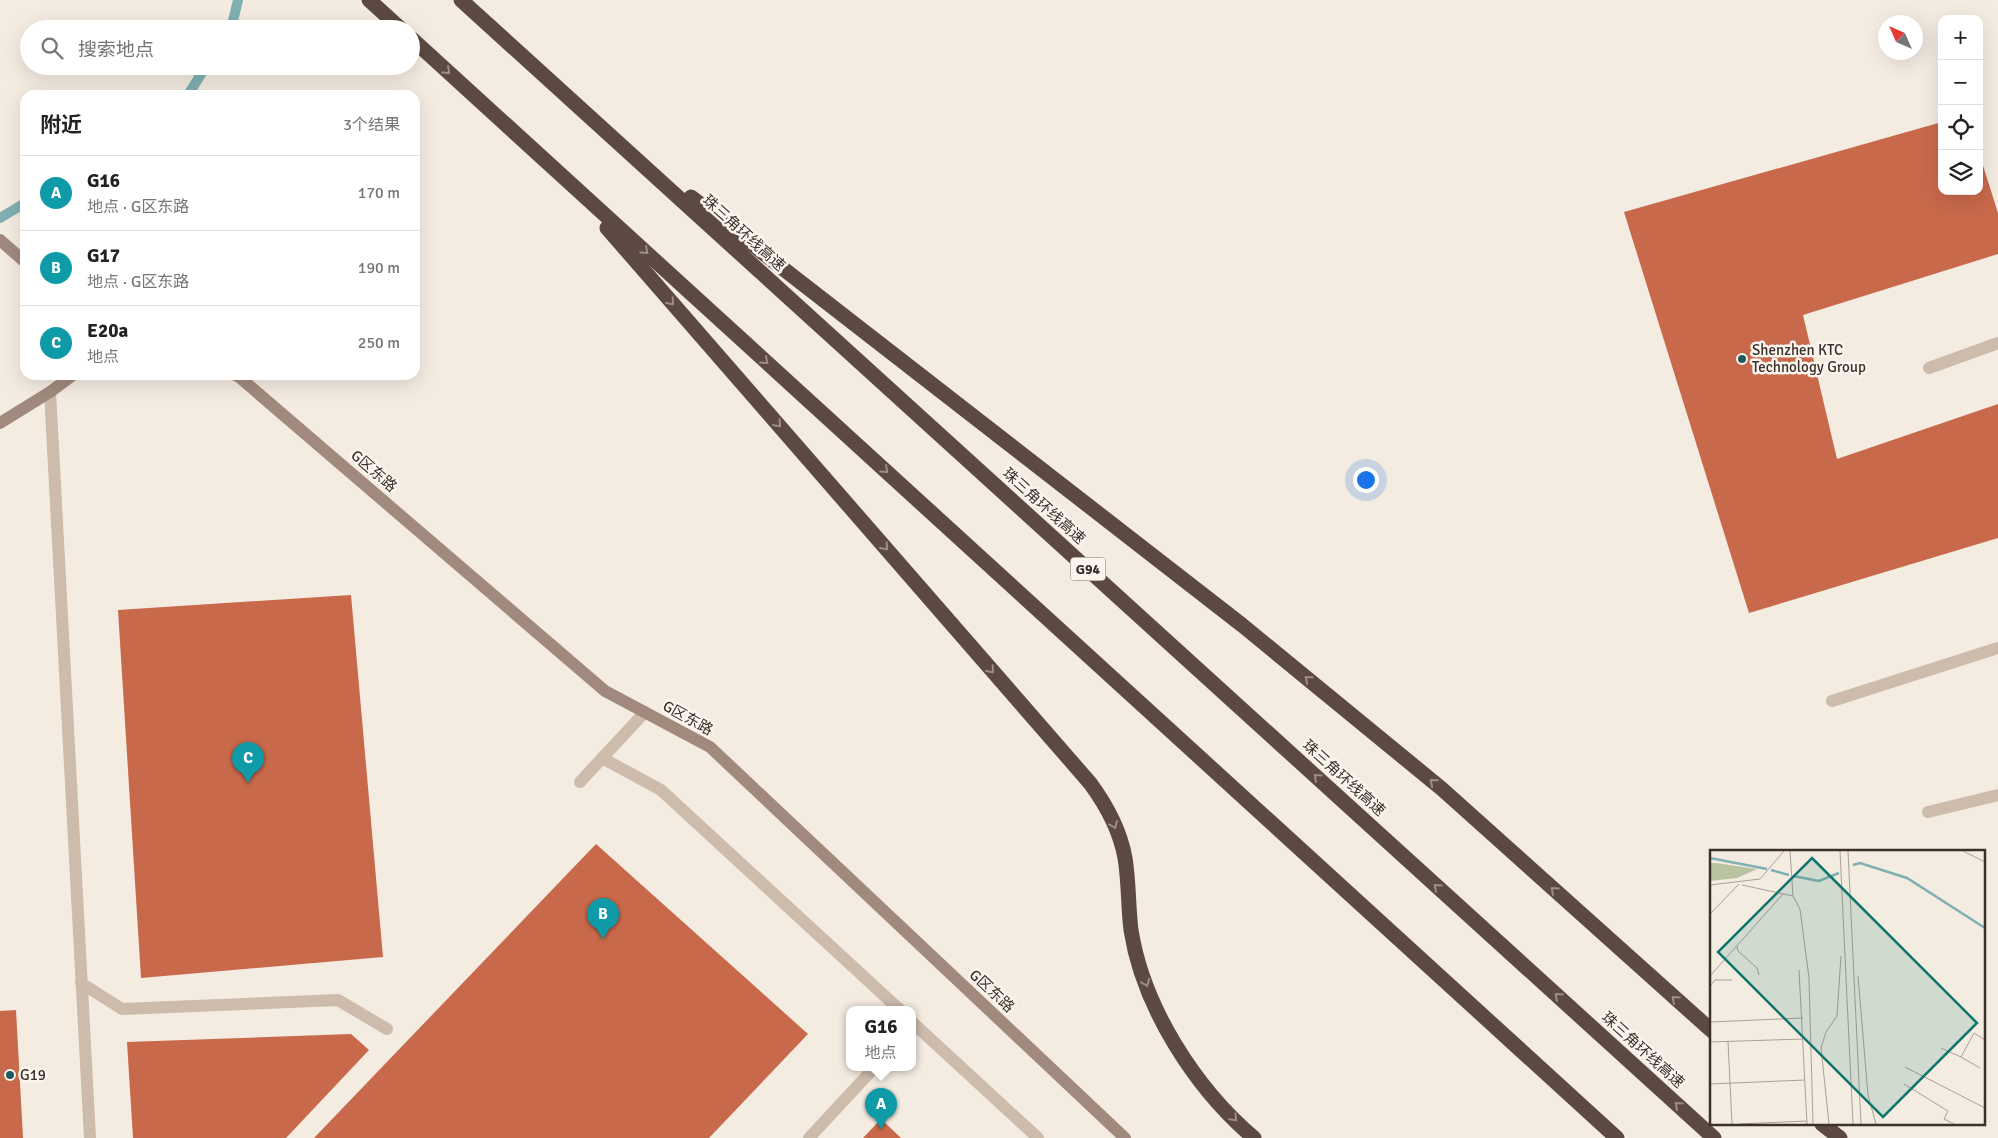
<!DOCTYPE html>
<html lang="zh">
<meta charset="utf-8">
<style>
body{margin:0;font-family:Signika,"Noto Sans SC",sans-serif;background:#f6f6f6;color:#222}
.controls{position:absolute;right:15px;top:15px;display:grid;overflow:hidden;border-radius:10px;box-shadow:0 5px 20px #0002}
.controls button{width:45px;height:45px;display:grid;place-items:center;padding:0;border:0;border-bottom:1px solid #e0e0e0;background:#fff;color:#222;font:25px sans-serif}
.compass{position:absolute;left:1878px;top:15px;width:45px;height:45px;border-radius:50%;background:#fff;box-shadow:0 5px 20px #0002;rotate:315deg}
.you{position:absolute;left:1365px;top:479px;width:18px;height:18px;margin:-12px;border:4px solid #fff;border-radius:50%;background:#1a73e8;box-shadow:0 0 0 8px #1a73e833}
.badge{display:grid;place-items:center;width:32px;height:32px;border-radius:50%;background:#db2777;color:#fff;font-size:16px;font-weight:700}
.pin{position:absolute;translate:-50% -41px;filter:drop-shadow(0 1px 2px #0008)}
.pin::after{content:'';position:absolute;top:26px;width:18px;height:15px;background:inherit;clip-path:polygon(0 0,100% 0,50% 100%)}
.popup{position:absolute;left:846px;top:1006px;width:70px;height:65px;box-sizing:border-box;display:grid;place-content:center;border-radius:10px;background:#fff;filter:drop-shadow(0 1px 4px #0005);font-size:16px;white-space:nowrap;color:#767676}
.popup b{font-size:19px;color:#222}
.popup::after{content:'';position:absolute;left:50%;top:100%;margin-left:-10px;border:10px solid transparent;border-top-color:#fff}
.list{margin:0;padding:0;list-style:none}
h2{display:flex;justify-content:space-between;align-items:center;height:65px;margin:0;padding:0 20px;font-size:21px}
h2 small{font-size:16px;font-weight:400;color:#767676}
.list li{display:grid;grid-template-columns:32px 1fr auto;gap:15px;align-items:center;box-sizing:border-box;height:75px;padding:0 20px;border-top:1px solid #e0e0e0}
.list b{display:block;font-size:19px;white-space:nowrap}
.list p{margin:0;font-size:16px;white-space:nowrap;color:#767676}
.list em{font-size:16px;font-style:normal;color:#767676}
.icon{flex:none;width:28px;height:28px;fill:none;stroke:currentColor;stroke-width:2;stroke-linecap:round;stroke-linejoin:round}
.map{position:relative;flex:none;width:1998px;height:1138px;overflow:hidden}
.search{position:absolute;background:#fff;box-shadow:0 5px 20px #0002;left:20px;top:20px;width:400px;height:55px;display:flex;align-items:center;gap:12px;box-sizing:border-box;padding:0 18px;border-radius:28px;color:#767676;font-size:19px}
.panel{position:absolute;background:#fff;box-shadow:0 5px 20px #0002;left:20px;top:90px;width:400px;height:290px;border-radius:15px}
.map>svg:first-child{display:block}
.lines{fill:none;stroke-linecap:round;stroke-linejoin:round}
.stream{stroke:#7fb0b2;stroke-width:10}
.building{fill:#c8694b}
.lane{stroke:#cdbbac;stroke-width:12}
.street{stroke:#cdbbac;stroke-width:12}
.secondary{stroke:#a18a7d;stroke-width:12}
.highway{stroke:#5c4a42;stroke-width:15}
.oneway{stroke:#9c8e87}
.poi-dot{fill:#1f5a5e;stroke:#fbf5ee;stroke-width:2}
.labels{text-anchor:middle;stroke-width:5;stroke-linejoin:round;paint-order:stroke}
.shield{fill:#fbf5ee;stroke:#756b66;stroke-width:1}
.shield-label{font-size:14px;font-weight:bold;fill:#3b302b}
.street-label{font-size:15px;fill:#3b302b;stroke:#fbf5ee}
.poi-label{font-size:15px;fill:#3b302b;stroke:#fbf5ee;text-anchor:start}
.inset-river{fill:none;stroke:#7fb0b2;stroke-width:2.5}
.inset-road{fill:none;stroke:#aaa098;stroke-width:1}
.view{fill:#0f766e;fill-opacity:0.15;stroke:#0f766e;stroke-width:2.5}
.inset-edge{fill:none;stroke:#3b302b;stroke-width:2.5}
</style>
<div class="map">
<svg width="1998" height="1138" viewBox="0 0 1998 1138">
<rect width="100%" height="100%" fill="#f4ebe1"/>
<g class="lines">
<g class="stream">
<path d="M231,29L238,0"/>
<path d="M188,95L206,66"/>
<path d="M0,218L25,203"/>
</g>
</g>
<g class="building">
<path d="M1942,122V191H1979L1980,156L1998,213V254L1803,315L1837,459L1998,404V538L1749,613L1624,212Z"/>
<path d="M351,595L383,957L141,978L118,610Z"/>
<path d="M596,844L808,1034L709,1138H314Z"/>
<path d="M16,1010L23,1138H0V1011Z"/>
<path d="M351,1034L369,1050L286,1138H133L127,1042Z"/>
<path d="M881,1119L901,1138H863Z"/>
</g>
<g class="lines">
<g class="lane">
<path d="M602,758L661,790L900,1010"/>
<path d="M580,782L645,712"/>
<path d="M912,1022L1038,1138"/>
<path d="M809,1138L874,1068"/>
</g>
<g class="street">
<path d="M1929,368L1998,343"/>
<path d="M50,392L90,1138"/>
<path d="M1832,701L1998,648"/>
<path d="M1928,812L1998,795"/>
<path d="M81,983L122,1009L338,1000L387,1029"/>
</g>
<g class="secondary">
<path d="M0,240L25,262"/>
<path d="M235,375L238,376L605,691L710,747L1125,1138"/>
<path d="M0,423L50,392L73,375"/>
</g>
<g class="highway">
<path d="M369,0L401,29"/>
<path d="M461,0L1714,1138"/>
<path d="M411,38L1617,1138"/>
<path d="M691,197L1242,625L1442,789L1712,1031"/>
<path d="M607,228L1090,783C1107,806 1120,830 1125,858C1129,882 1128,906 1131,930C1143,1007 1195,1088 1254,1138"/>
<path d="M1822,1124L1840,1138"/>
</g>
</g>
<defs><path id="oneway-chevron" d="M-2-3.5L2.5 0L-2 3.5" fill="none" stroke-width="1.6" stroke-linecap="round" stroke-linejoin="round" transform="scale(1.25)"/></defs>
<g class="oneway">
<use href="#oneway-chevron" transform="translate(447 71) rotate(42)"/>
<use href="#oneway-chevron" transform="translate(645 251) rotate(42)"/>
<use href="#oneway-chevron" transform="translate(671 302) rotate(49)"/>
<use href="#oneway-chevron" transform="translate(765 361) rotate(42)"/>
<use href="#oneway-chevron" transform="translate(778 424) rotate(49)"/>
<use href="#oneway-chevron" transform="translate(885 470) rotate(42)"/>
<use href="#oneway-chevron" transform="translate(885 547) rotate(49)"/>
<use href="#oneway-chevron" transform="translate(991 670) rotate(49)"/>
<use href="#oneway-chevron" transform="translate(1308 679) rotate(-140)"/>
<use href="#oneway-chevron" transform="translate(1317 777) rotate(-138)"/>
<use href="#oneway-chevron" transform="translate(1433 782) rotate(-140)"/>
<use href="#oneway-chevron" transform="translate(1114 825) rotate(68)"/>
<use href="#oneway-chevron" transform="translate(1437 887) rotate(-138)"/>
<use href="#oneway-chevron" transform="translate(1554 890) rotate(-138)"/>
<use href="#oneway-chevron" transform="translate(1146 983) rotate(67)"/>
<use href="#oneway-chevron" transform="translate(1558 996) rotate(-138)"/>
<use href="#oneway-chevron" transform="translate(1675 999) rotate(-138)"/>
<use href="#oneway-chevron" transform="translate(1678 1105) rotate(-138)"/>
<use href="#oneway-chevron" transform="translate(1234 1118) rotate(46)"/>
</g>
<g class="poi-dot">
<circle cx="1742" cy="359" r="5"/>
<circle cx="10" cy="1075" r="5"/>
</g>
<g class="labels">
<rect class="shield" x="1070.5" y="557.5" width="35" height="23" rx="4"/>
<g class="shield-label">
<text x="1088" y="574">G94</text>
</g>
<g class="street-label">
<text transform="translate(744 233) rotate(42)" y="5">珠三角环线高速</text>
<text transform="translate(374 471) rotate(41)" y="5">G区东路</text>
<text transform="translate(1044 506) rotate(42)" y="5">珠三角环线高速</text>
<text transform="translate(688 718) rotate(29)" y="5">G区东路</text>
<text transform="translate(1344 778) rotate(42)" y="5">珠三角环线高速</text>
<text transform="translate(992 991) rotate(43)" y="5">G区东路</text>
<text transform="translate(1643 1050) rotate(42)" y="5">珠三角环线高速</text>
</g>
<g class="poi-label">
<text x="1752" y="355">Shenzhen KTC<tspan x="1752" dy="17">Technology Group</tspan></text>
<text x="20" y="1080">G19</text>
</g>
</g>
<g transform="translate(1710 850)">
<rect width="275" height="275" fill="#f4ebe1"/>
<path d="M0,13H6L47,19L27,28L0,31Z" fill="#b8c4a0"/>
<path class="inset-river" d="M0,8L57,19M143,15L150,13L197,28L275,78M61,20L79,25M83,26L109,31L129,23"/>
<path class="inset-road" d="M80,1L83,46L90,59L99,128L103,274M130,1L143,274M138,1L151,274M253,1L275,12M0,35L50,29L74,1M32,35L83,46M0,64L29,34M27,96L28,101L47,118L49,125M89,120L97,274M0,126L73,44M148,126L158,245L166,274M0,136L5,130H22M0,172L93,168M0,192L93,189M18,192L22,274M231,198L251,207M195,217L275,258M270,218L251,207L264,183L275,190M0,234L95,230M194,234L238,261L234,269L244,274M29,274L97,271M119,274L111,198L116,182L127,166L131,106"/>
<path class="view" d="M102,8L267,173L173,267L8,102Z"/>
<rect width="275" height="275" class="inset-edge"/>
</g>
</svg>
<div class="controls">
<button>+</button>
<button>−</button>
<button><svg class="icon" aria-label="locate" viewBox="0 0 24 24"><circle cx="12" cy="12" r="6"/><path d="M12 2v4M12 18v4M2 12h4M18 12h4"/></svg></button>
<button><svg class="icon" aria-label="layers" viewBox="0 0 24 24"><path d="M12 4l9 5-9 5-9-5zM3 14l9 5 9-5"/></svg></button>
</div>
<svg class="compass" viewBox="-18 -18 36 36"><path d="M0-13l5 13h-10z" fill="#e53935"/><path d="M0 13l5-13h-10z" fill="#767676"/></svg>
<div class="you"></div>
<div class="pin badge" style="left:881px;top:1129px;background:#0f9aa8">A</div>
<div class="popup"><b>G16</b>地点</div>
<div class="pin badge" style="left:603px;top:939px;background:#0f9aa8">B</div>
<div class="pin badge" style="left:248px;top:783px;background:#0f9aa8">C</div>
<div class="search"><svg class="icon" aria-label="search" viewBox="0 0 24 24"><circle cx="10" cy="10" r="6"/><path d="M15 15l6 6"/></svg>搜索地点</div>
<section class="panel">
<h2>附近<small>3个结果</small></h2>
<ul class="list">
<li><span class="badge" style="background:#0f9aa8">A</span><div><b>G16</b><p>地点 · G区东路</p></div><em>170 m</em></li>
<li><span class="badge" style="background:#0f9aa8">B</span><div><b>G17</b><p>地点 · G区东路</p></div><em>190 m</em></li>
<li><span class="badge" style="background:#0f9aa8">C</span><div><b>E20a</b><p>地点</p></div><em>250 m</em></li>
</ul>
</section>
</div>
